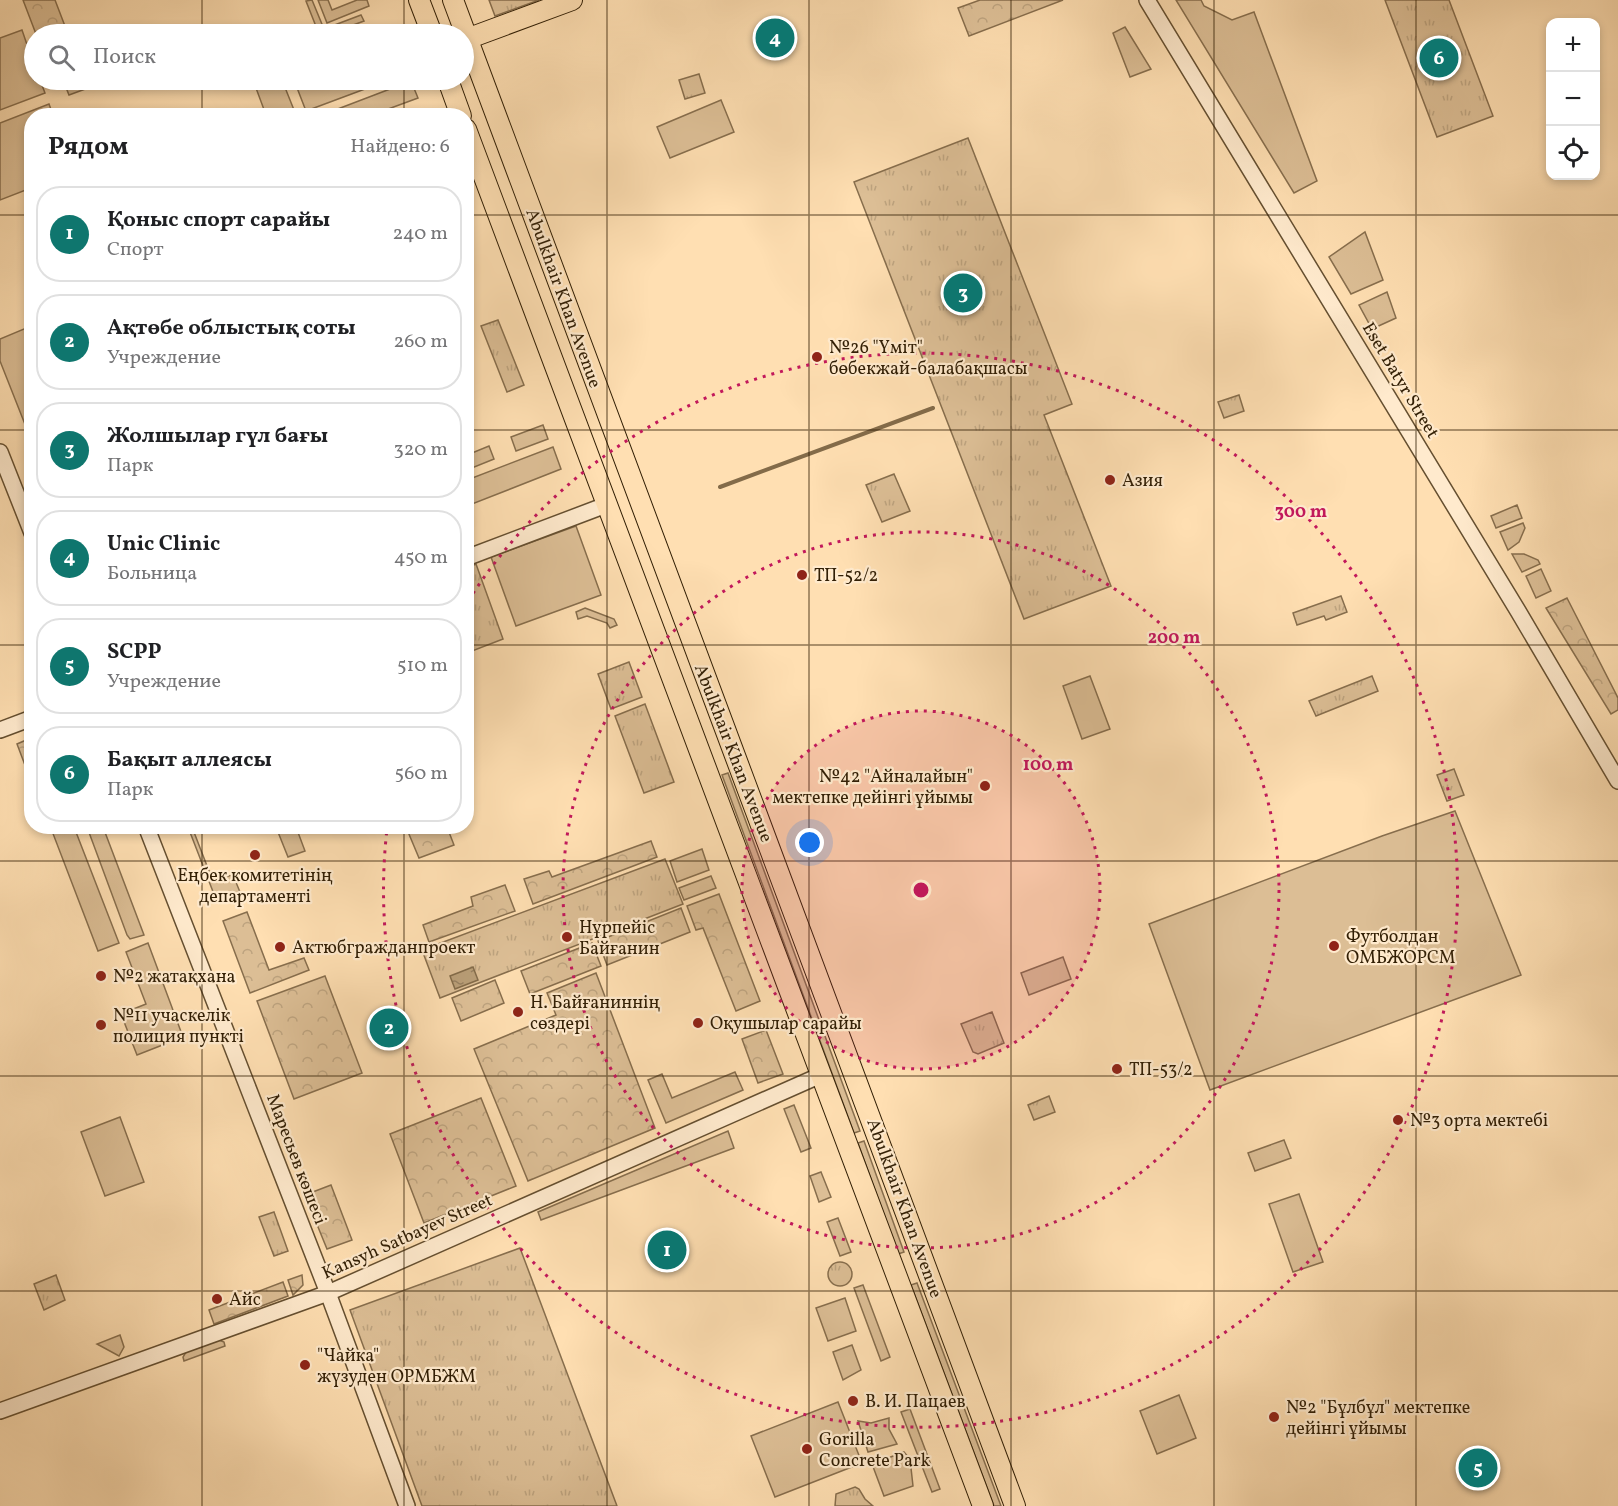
<!DOCTYPE html>
<html lang="ru">
<meta charset="utf-8">
<style>
body{margin:0;font-family:Vollkorn,serif;background:#f2f2f2;color:#202124}
.controls{position:absolute;right:18px;top:18px;display:grid;overflow:hidden;border-radius:12px;box-shadow:0 3px 9px #0003}
.controls button{width:54px;height:54px;display:grid;place-items:center;padding:0;border:0;border-bottom:2px solid #e0e0e0;background:#fff;color:#202124;font:30px sans-serif}
.you{position:absolute;left:810px;top:843px;width:21px;height:21px;margin:-15px;border:4px solid #fff;border-radius:50%;background:#1a73e8;box-shadow:0 0 0 9px #1a73e833}
.badge{display:grid;place-items:center;width:39px;height:39px;border-radius:50%;background:#0f766e;color:#fff;font-size:20px;font-weight:700}
.pin{position:absolute;translate:-50% -50%;border:3px solid #fff;box-shadow:0 2px 6px #0006}
.list{margin:0;padding:0;list-style:none}
h2{display:flex;justify-content:space-between;align-items:center;height:78px;margin:0;padding:0 24px;font-size:26px}
h2 small{font-size:20px;font-weight:400;color:#757577}
.list li{display:grid;grid-template-columns:39px 1fr auto;gap:18px;align-items:center;box-sizing:border-box;height:96px;margin:0 12px 12px;padding:0 12px;border:2px solid #e0e0e0;border-radius:24px}
.list b{display:block;font-size:22px;white-space:nowrap}
.list p{margin:0;font-size:20px;white-space:nowrap;color:#757577}
.list em{font-size:20px;font-style:normal;color:#757577}
.icon{flex:none;width:33px;height:33px;fill:none;stroke:currentColor;stroke-width:2;stroke-linecap:round;stroke-linejoin:round}
.map{position:relative;flex:none;width:1618px;height:1506px;overflow:hidden}
.search{position:absolute;background:#fff;box-shadow:0 3px 9px #0003;left:24px;top:24px;width:450px;height:66px;display:flex;align-items:center;gap:15px;box-sizing:border-box;padding:0 21px;border-radius:33px;color:#757577;font-size:22px}
.panel{position:absolute;background:#fff;box-shadow:0 3px 9px #0003;left:24px;top:108px;width:450px;height:726px;border-radius:24px}
.map>svg:first-child{display:block}
.grass{fill:#dcbe95;stroke:#876e4d;stroke-width:1.5}
.forest{fill:url(#forest-crowns);stroke:#876e4d;stroke-width:1.5}
.park{fill:url(#park-tufts);stroke:#876e4d;stroke-width:1.5}
.water{fill:url(#water-ripples);stroke:#836b49;stroke-width:1.5}
.lines{fill:none;stroke-linecap:round;stroke-linejoin:round}
.stream{stroke:#836b49;stroke-width:4}
.minor-casing{stroke:#654f30;stroke-width:18}
.major-casing{stroke:#321f05;stroke-width:22}
.minor{stroke:#ffeacd;stroke-width:15}
.major{stroke:#ffdfb2;stroke-width:20}
.grid{fill:none;stroke:#321f05;stroke-width:1.5;stroke-opacity:0.55}
.ring{fill:none;stroke:#c2185b;stroke-width:3;stroke-dasharray:3 6}
.poi-dot{fill:#8f2418;stroke:#ffeacd;stroke-width:2}
.labels{text-anchor:middle;stroke-width:4.5;stroke-linejoin:round;paint-order:stroke}
.street-label{font-size:18px;fill:#321f05;stroke:#ffeacd}
.poi-label{font-size:18px;fill:#321f05;stroke:#ffeacd;text-anchor:start}
.centre{fill:#c2185b;stroke:#ffeacd;stroke-width:3}
.ring-label{font-size:18px;text-anchor:middle;font-weight:bold;fill:#c2185b;stroke:#ffeacd;stroke-width:4.5;stroke-linejoin:round;paint-order:stroke}
</style>
<div class="map">
<svg width="1618" height="1506" viewBox="0 0 1618 1506">
<defs>
<pattern id="forest-crowns" width="20" height="18" patternUnits="userSpaceOnUse" patternTransform="scale(1.5)"><rect width="20" height="18" fill="#dcbe95"/><path d="M2 6a3 3 0 1 1 6 0M12 15a3 3 0 1 1 6 0" fill="none" stroke="#bda37f"/></pattern>
<pattern id="park-tufts" width="24" height="20" patternUnits="userSpaceOnUse" patternTransform="scale(1.5)"><rect width="24" height="20" fill="#dcbe95"/><path d="M3 7l-1-3M5 7V3M7 7l1-3M15 17l-1-3M17 17v-4M19 17l1-3" fill="none" stroke="#bda37f"/></pattern>
<pattern id="water-ripples" width="26" height="14" patternUnits="userSpaceOnUse" patternTransform="scale(1.5)"><rect width="26" height="14" fill="#b99e77"/><path d="M2 4q2-2 4 0t4 0M15 11q2-2 4 0t4 0" fill="none" stroke="#978060"/></pattern>
</defs>
<rect width="100%" height="100%" fill="#ffdfb2"/>
<filter id="stains"><feTurbulence type="fractalNoise" baseFrequency=".00333" numOctaves="4"/><feColorMatrix values="0 0 0 0 .2 0 0 0 0 .09 0 0 0 0 .02 0 0 0 .5 -.17"/></filter>
<radialGradient id="worn" r=".72"><stop offset=".6" stop-color="#630" stop-opacity="0"/><stop offset="1" stop-color="#630" stop-opacity=".3"/></radialGradient>
<g class="grass">
<path d="M312,0L324,29L361,15L364,21L329,34H319L306,1Z"/>
<path d="M318,0H328L332,10L357,0H367L369,6L327,23Z"/>
<path d="M1176,0H1201L1204,6L1232,20L1254,12L1317,181L1294,193Z"/>
<path d="M1125,27L1151,69L1130,77L1113,33Z"/>
<path d="M22,30L34,65V80H40L45,93L0,110V38Z"/>
<path d="M253,80H282L296,115H266Z"/>
<path d="M294,80H389L306,111Z"/>
<path d="M411,81L418,98L372,115H322Z"/>
<path d="M721,100L734,132L670,158L657,127Z"/>
<path d="M49,104L53,115L32,116L31,188L0,200V123Z"/>
<path d="M1365,232L1383,280L1351,294L1329,257Z"/>
<path d="M1387,292L1396,318L1372,329L1359,305Z"/>
<path d="M31,326L32,436L30,437L0,361V339Z"/>
<path d="M543,425L548,439L516,451L511,437Z"/>
<path d="M489,446L494,459L467,470V455Z"/>
<path d="M553,447L561,469L467,506V480Z"/>
<path d="M1517,505L1522,518L1496,528L1491,516Z"/>
<path d="M1523,523L1525,528L1519,542L1508,550L1500,532Z"/>
<path d="M576,526L601,595L516,626L491,557Z"/>
<path d="M1512,554H1524L1538,560L1540,564L1522,572Z"/>
<path d="M1541,569L1551,591L1536,598L1526,576Z"/>
<path d="M585,608L614,619L617,625L610,628L607,623L587,616L578,619L576,612Z"/>
<path d="M1090,676L1110,729L1082,739L1063,686Z"/>
<path d="M728,773L860,1131L854,1133L722,775Z"/>
<path d="M1455,811L1521,975L1210,1090L1149,924L1382,836Z"/>
<path d="M63,826L74,827L119,943L98,951L52,831Z"/>
<path d="M87,827H103L144,935L130,939L127,935Z"/>
<path d="M188,827H192L209,871L220,878L233,875L240,892L217,902Z"/>
<path d="M702,849L709,870L677,882L670,861Z"/>
<path d="M711,876L716,888L684,900L679,888Z"/>
<path d="M148,943L183,1037L137,1055L121,1014L146,1004L126,952Z"/>
<path d="M1063,957L1071,979L1029,995L1021,973Z"/>
<path d="M735,1072L743,1090L666,1123L648,1080L662,1074L672,1098Z"/>
<path d="M794,1105L811,1148L801,1152L784,1109Z"/>
<path d="M120,1117L144,1182L105,1196L81,1132Z"/>
<path d="M728,1131L734,1148L541,1220L538,1212Z"/>
<path d="M1284,1140L1291,1158L1255,1171L1248,1153Z"/>
<path d="M864,1141L904,1252L898,1254L858,1143Z"/>
<path d="M821,1172L831,1197L819,1202L810,1176Z"/>
<path d="M1299,1194L1323,1262L1293,1272L1269,1204Z"/>
<path d="M838,1218L851,1252L840,1256L827,1222Z"/>
<path d="M917,1283L1001,1506H994L911,1285Z"/>
<path d="M863,1285L890,1357L881,1361L854,1288Z"/>
<path d="M845,1298L856,1331L828,1341L816,1308Z"/>
<path d="M120,1335L124,1347L119,1356L97,1344Z"/>
<path d="M219,1340L224,1342L225,1346L184,1361L183,1357L186,1352Z"/>
<path d="M852,1345L861,1370L843,1380L833,1352Z"/>
<path d="M1179,1395L1196,1438L1157,1454L1140,1411Z"/>
<path d="M838,1402L862,1463L775,1497L751,1436Z"/>
<path d="M910,1409L940,1489L932,1492L901,1412Z"/>
<path d="M889,1418V1429L897,1444L868,1452L858,1421L871,1423Z"/>
<path d="M904,1452L910,1459L913,1486L884,1496L872,1464Z"/>
</g>
<g class="forest">
<path d="M23,0H55L68,34H36Z"/>
<path d="M980,0H1063L969,36L958,8Z"/>
<path d="M63,80H85L88,88L69,95Z"/>
<path d="M1567,598L1618,698V710L1611,714L1546,608Z"/>
<path d="M31,738V781L17,744Z"/>
<path d="M276,827H296L305,851L288,857Z"/>
<path d="M406,827H447L454,845L419,858Z"/>
<path d="M651,841L657,857L533,904L524,879L549,871L552,877Z"/>
<path d="M505,885L515,911L429,942L423,925L473,906L471,897Z"/>
<path d="M719,894L760,1001L736,1011L703,928L696,930L687,906Z"/>
<path d="M681,908L690,932L607,965L598,941Z"/>
<path d="M247,912L269,970L304,958L309,970L250,993L223,921Z"/>
<path d="M592,943L601,966L530,994L521,971Z"/>
<path d="M596,973L655,1128L528,1181L474,1049L556,1015L547,993Z"/>
<path d="M325,976L362,1073L294,1099L257,1001Z"/>
<path d="M495,980L504,1003L461,1021L452,998Z"/>
<path d="M766,1030L783,1074L758,1083L742,1039Z"/>
<path d="M481,1098L516,1186L424,1223L390,1134Z"/>
<path d="M331,1185L352,1240L327,1249L305,1195Z"/>
<path d="M302,1275L303,1285L293,1295L288,1280Z"/>
<path d="M283,1282L288,1296L214,1324L209,1310Z"/>
</g>
<g class="park">
<path d="M489,0H539L495,16Z"/>
<path d="M1385,0H1449L1493,116L1437,137Z"/>
<path d="M699,74L705,93L685,99L679,80Z"/>
<path d="M968,138L1072,404L1044,415L1111,586L1024,619L854,182Z"/>
<path d="M498,320L524,385L507,392L481,326Z"/>
<path d="M1239,395L1244,411L1224,418L1218,402Z"/>
<path d="M894,474L910,511L882,522L866,485Z"/>
<path d="M476,564L503,639L467,653V568Z"/>
<path d="M1341,596L1347,612L1326,620L1324,616L1297,625L1293,613Z"/>
<path d="M629,662L642,697L611,709L598,674Z"/>
<path d="M1372,676L1378,691L1316,716L1309,701Z"/>
<path d="M645,704L674,782L644,793L615,716Z"/>
<path d="M1454,769L1464,795L1447,801L1437,775Z"/>
<path d="M665,859L683,904L440,998L422,950Z"/>
<path d="M992,1012L1004,1043L978,1054L973,1052L961,1024Z"/>
<path d="M1049,1096L1055,1112L1034,1120L1028,1105Z"/>
<path d="M274,1212L288,1251L274,1256L259,1217Z"/>
<path d="M520,1248L617,1506H422L350,1310Z"/>
<circle cx="840" cy="1274" r="12"/>
<path d="M56,1275L65,1300L44,1310L34,1284Z"/>
<path d="M855,1487L859,1489L865,1499L873,1506H835L836,1494Z"/>
</g>
<path class="water" d="M473,967L478,980L455,989L450,976Z"/>
<g class="lines">
<path class="stream" d="M720,487L933,408"/>
<g class="minor-casing">
<g id="minor">
<path d="M1147,0L1518,611L1618,781"/>
<path d="M0,452L32,533"/>
<path d="M466,558L606,505"/>
<path d="M0,730L32,718"/>
<path d="M146,826L328,1293L407,1506"/>
<path d="M0,1411L328,1293L821,1075"/>
</g>
</g>
<g class="major-casing">
<g id="major">
<path d="M419,0L432,34"/>
<path d="M453,0L1015,1506"/>
<path d="M464,40L572,0"/>
<path d="M448,80L461,116"/>
<path d="M466,129L983,1506"/>
</g>
</g>
<use href="#minor" class="minor"/>
<use href="#major" class="major"/>
</g>
<path class="grid" d="M202,0V34M404,0V34M607,0V1506M809,0V1506M1011,0V1506M1214,0V1506M1416,0V1506M202,80V116M404,80V116M0,215H32M466,215H1618M0,430H32M466,430H1618M0,645H32M466,645H1618M202,826V1506M404,826V1506M0,861H1618M0,1076H1618M0,1291H1618"/>
<circle cx="921" cy="890" r="179" fill="#c2185b" fill-opacity=".12"/>
<g class="ring">
<circle cx="921" cy="890" r="179"/>
<circle cx="921" cy="890" r="358"/>
<path d="M468 601A537 537 0 1 1 387 829"/>
</g>
<g class="poi-dot">
<circle cx="817" cy="357" r="6"/>
<circle cx="1110" cy="480" r="6"/>
<circle cx="802" cy="575" r="6"/>
<circle cx="985" cy="786" r="6"/>
<circle cx="255" cy="855" r="6"/>
<circle cx="567" cy="937" r="6"/>
<circle cx="1334" cy="946" r="6"/>
<circle cx="280" cy="947" r="6"/>
<circle cx="101" cy="976" r="6"/>
<circle cx="518" cy="1012" r="6"/>
<circle cx="698" cy="1023" r="6"/>
<circle cx="101" cy="1025" r="6"/>
<circle cx="1117" cy="1069" r="6"/>
<circle cx="1398" cy="1120" r="6"/>
<circle cx="217" cy="1299" r="6"/>
<circle cx="305" cy="1365" r="6"/>
<circle cx="853" cy="1401" r="6"/>
<circle cx="1274" cy="1417" r="6"/>
<circle cx="807" cy="1449" r="6"/>
</g>
<g class="labels">
<g class="street-label">
<text transform="translate(564 298) rotate(70)" y="6">Abulkhair Khan Avenue</text>
<text transform="translate(1401 380) rotate(59)" y="6">Eset Batyr Street</text>
<text transform="translate(734 753) rotate(69)" y="6">Abulkhair Khan Avenue</text>
<text transform="translate(297 1159) rotate(69)" y="6">Маресьев көшесі</text>
<text transform="translate(905 1208) rotate(70)" y="6">Abulkhair Khan Avenue</text>
<text transform="translate(407 1236) rotate(-24)" y="6">Kansyh Satbayev Street</text>
</g>
<g class="poi-label">
<text x="829" y="353">№26 "Үміт"<tspan x="829" dy="21">бөбекжай-балабақшасы</tspan></text>
<text x="1122" y="486">Азия</text>
<text x="814" y="581">ТП-52/2</text>
<text x="973" y="782" text-anchor="end">№42 "Айналайын"<tspan x="973" dy="21">мектепке дейінгі ұйымы</tspan></text>
<text x="255" y="881" text-anchor="middle">Еңбек комитетінің<tspan x="255" dy="21">департаменті</tspan></text>
<text x="579" y="933">Нұрпейіс<tspan x="579" dy="21">Байғанин</tspan></text>
<text x="1346" y="942">Футболдан<tspan x="1346" dy="21">ОМБЖОРСМ</tspan></text>
<text x="292" y="953">Актюбгражданпроект</text>
<text x="113" y="982">№2 жатақхана</text>
<text x="530" y="1008">Н. Байғаниннің<tspan x="530" dy="21">сөздері</tspan></text>
<text x="113" y="1021">№11 учаскелік<tspan x="113" dy="21">полиция пункті</tspan></text>
<text x="710" y="1029">Оқушылар сарайы</text>
<text x="1129" y="1075">ТП-53/2</text>
<text x="1410" y="1126">№3 орта мектебі</text>
<text x="229" y="1305">Айс</text>
<text x="317" y="1361">"Чайка"<tspan x="317" dy="21">жүзуден ОРМБЖМ</tspan></text>
<text x="865" y="1407">В. И. Пацаев</text>
<text x="1286" y="1413">№2 "Бұлбұл" мектепке<tspan x="1286" dy="21">дейінгі ұйымы</tspan></text>
<text x="819" y="1445">Gorilla<tspan x="819" dy="21">Concrete Park</tspan></text>
</g>
</g>
<circle cx="921" cy="890" r="9" class="centre"/>
<g class="ring-label">
<text x="1301" y="517">300 m</text>
<text x="1174" y="643">200 m</text>
<text x="1048" y="770">100 m</text>
</g>
<rect width="100%" height="100%" filter="url(#stains)"/>
<rect width="100%" height="100%" fill="url(#worn)"/>
</svg>
<div class="controls">
<button>+</button>
<button>−</button>
<button><svg class="icon" aria-label="locate" viewBox="0 0 24 24"><circle cx="12" cy="12" r="6"/><path d="M12 2v4M12 18v4M2 12h4M18 12h4"/></svg></button>
</div>
<div class="you"></div>
<div class="pin badge" style="left:667px;top:1250px">1</div>
<div class="pin badge" style="left:389px;top:1028px">2</div>
<div class="pin badge" style="left:963px;top:293px">3</div>
<div class="pin badge" style="left:775px;top:38px">4</div>
<div class="pin badge" style="left:1478px;top:1468px">5</div>
<div class="pin badge" style="left:1439px;top:58px">6</div>
<div class="search"><svg class="icon" aria-label="search" viewBox="0 0 24 24"><circle cx="10" cy="10" r="6"/><path d="M15 15l6 6"/></svg>Поиск</div>
<section class="panel">
<h2>Рядом<small>Найдено: 6</small></h2>
<ul class="list">
<li><span class="badge">1</span><div><b>Қоныс спорт сарайы</b><p>Спорт</p></div><em>240 m</em></li>
<li><span class="badge">2</span><div><b>Ақтөбе облыстық соты</b><p>Учреждение</p></div><em>260 m</em></li>
<li><span class="badge">3</span><div><b>Жолшылар гүл бағы</b><p>Парк</p></div><em>320 m</em></li>
<li><span class="badge">4</span><div><b>Unic Clinic</b><p>Больница</p></div><em>450 m</em></li>
<li><span class="badge">5</span><div><b>SCPP</b><p>Учреждение</p></div><em>510 m</em></li>
<li><span class="badge">6</span><div><b>Бақыт аллеясы</b><p>Парк</p></div><em>560 m</em></li>
</ul>
</section>
</div>
